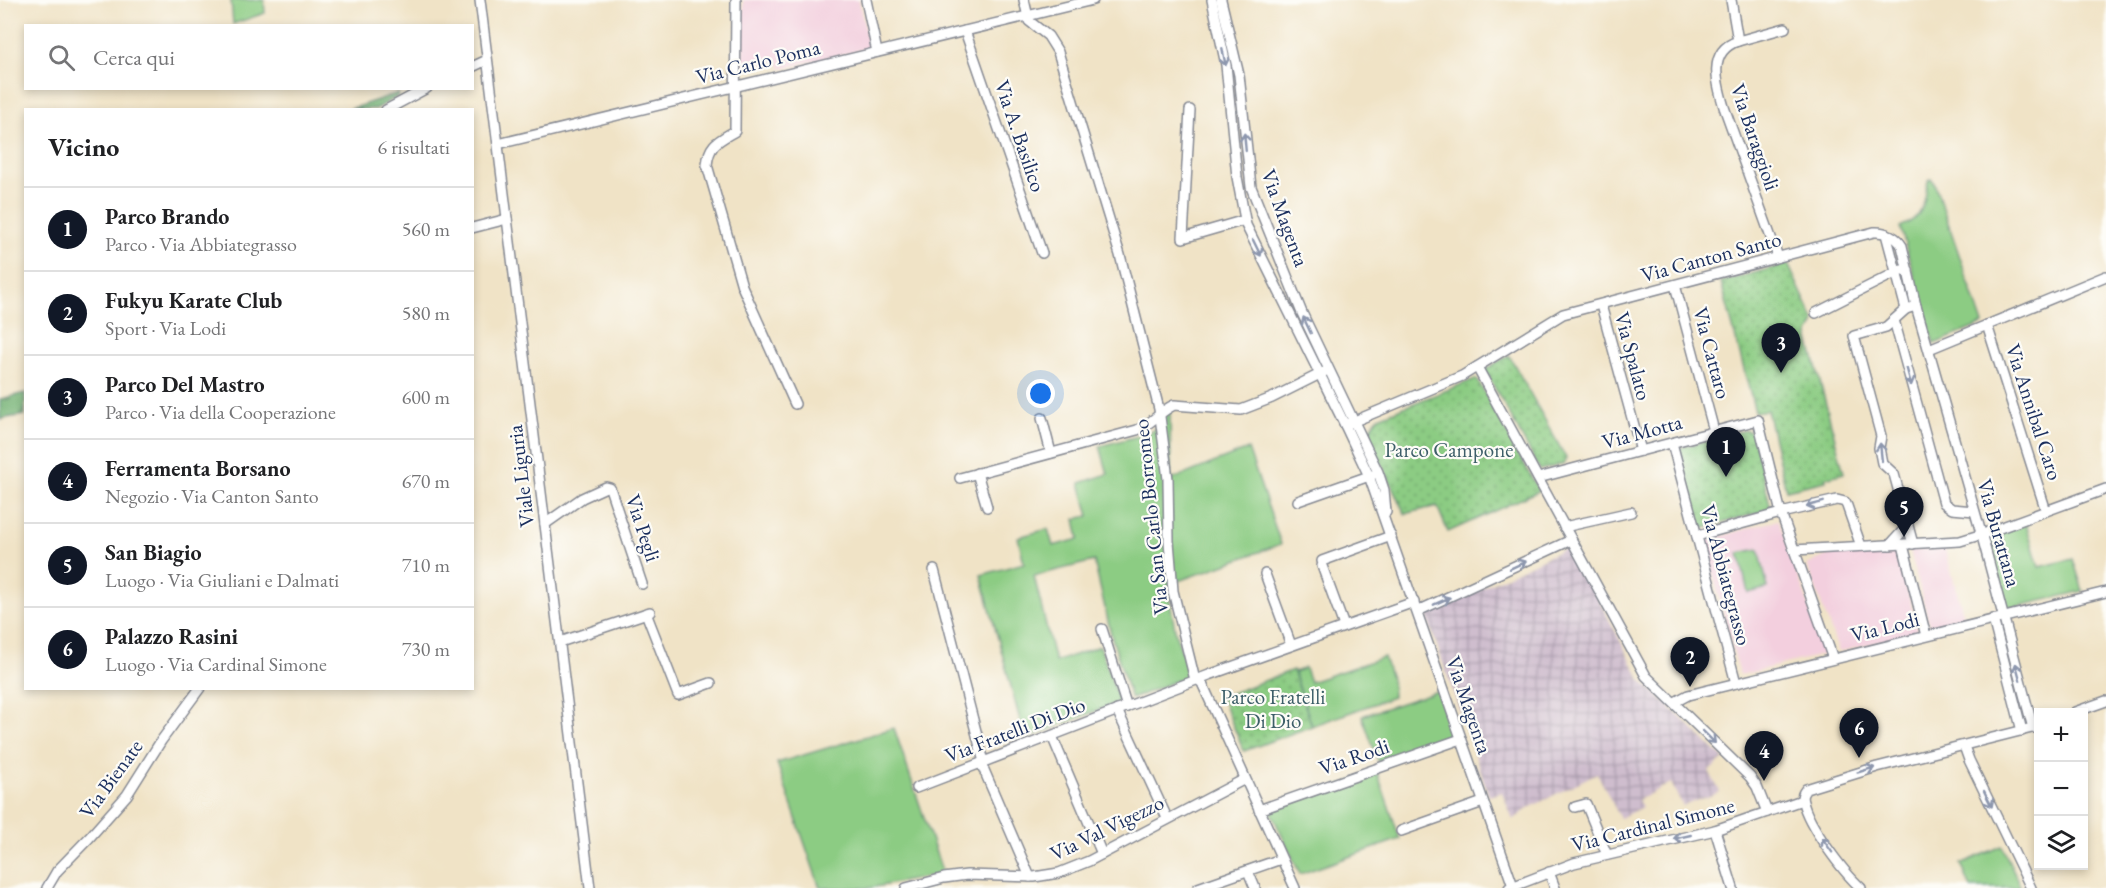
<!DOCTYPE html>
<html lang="it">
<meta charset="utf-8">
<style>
body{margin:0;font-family:"EB Garamond",serif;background:#f2f2f2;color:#202124}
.controls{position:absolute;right:18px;bottom:18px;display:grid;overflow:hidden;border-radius:0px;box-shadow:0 3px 9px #0003}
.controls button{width:54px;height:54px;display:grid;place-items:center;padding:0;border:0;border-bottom:2px solid #e0e0e0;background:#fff;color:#202124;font:30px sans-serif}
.you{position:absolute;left:1041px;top:394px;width:21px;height:21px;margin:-15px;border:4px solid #fff;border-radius:50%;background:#1a73e8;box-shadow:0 0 0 9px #1a73e833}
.badge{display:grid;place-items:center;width:39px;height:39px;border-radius:50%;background:#111827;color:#fff;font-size:20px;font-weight:700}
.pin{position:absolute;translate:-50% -50px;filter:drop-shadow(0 2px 3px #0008)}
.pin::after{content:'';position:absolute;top:32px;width:21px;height:18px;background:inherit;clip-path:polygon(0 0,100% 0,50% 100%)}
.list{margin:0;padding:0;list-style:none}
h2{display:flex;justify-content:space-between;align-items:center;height:78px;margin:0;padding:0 24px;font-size:26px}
h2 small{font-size:20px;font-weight:400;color:#757577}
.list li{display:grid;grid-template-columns:39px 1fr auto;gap:18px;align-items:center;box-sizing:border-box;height:84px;padding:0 24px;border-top:2px solid #e0e0e0}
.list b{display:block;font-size:22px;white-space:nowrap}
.list p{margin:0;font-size:20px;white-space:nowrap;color:#757577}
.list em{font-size:20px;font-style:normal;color:#757577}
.icon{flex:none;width:33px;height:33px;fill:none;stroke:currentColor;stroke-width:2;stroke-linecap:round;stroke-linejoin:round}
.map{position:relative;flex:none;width:2106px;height:888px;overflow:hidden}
.search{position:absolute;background:#fff;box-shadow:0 3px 9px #0003;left:24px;top:24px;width:450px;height:66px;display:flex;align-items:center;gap:15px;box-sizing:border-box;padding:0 21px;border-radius:0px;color:#757577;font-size:22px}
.panel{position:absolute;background:#fff;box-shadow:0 3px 9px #0003;left:24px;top:108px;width:450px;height:582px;border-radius:0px}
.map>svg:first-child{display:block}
.built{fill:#f3cfde}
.industrial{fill:url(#industrial-grid)}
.green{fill:#8ccc83;stroke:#547e70;stroke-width:1.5}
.forest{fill:url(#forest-firs);stroke:#467068;stroke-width:1.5}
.park{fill:url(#park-dots);stroke:#547e70;stroke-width:1.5}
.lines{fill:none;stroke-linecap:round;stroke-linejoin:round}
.street-casing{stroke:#868992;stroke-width:12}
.street{stroke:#fff;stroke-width:9}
.oneway{stroke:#8d97ae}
.labels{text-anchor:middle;stroke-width:4.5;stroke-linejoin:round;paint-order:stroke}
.street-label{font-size:21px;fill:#1b2f5e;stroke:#fdfcf7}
.park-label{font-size:21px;fill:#3d5e69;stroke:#fdfcf7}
</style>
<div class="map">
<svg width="2106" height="888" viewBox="0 0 2106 888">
<defs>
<pattern id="industrial-grid" width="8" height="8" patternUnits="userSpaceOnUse" patternTransform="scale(1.5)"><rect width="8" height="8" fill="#cfbdce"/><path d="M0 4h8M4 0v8" fill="none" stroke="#a79aaa"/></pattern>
<pattern id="forest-firs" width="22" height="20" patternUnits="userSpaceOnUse" patternTransform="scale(1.5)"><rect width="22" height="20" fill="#71b071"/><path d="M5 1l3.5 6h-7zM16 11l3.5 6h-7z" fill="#5c9060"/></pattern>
<pattern id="park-dots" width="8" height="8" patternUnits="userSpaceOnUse" patternTransform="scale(1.5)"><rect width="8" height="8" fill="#8ccc83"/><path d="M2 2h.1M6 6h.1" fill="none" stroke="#72a66e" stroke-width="1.8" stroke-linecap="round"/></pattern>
</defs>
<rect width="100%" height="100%" fill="#fdfcf7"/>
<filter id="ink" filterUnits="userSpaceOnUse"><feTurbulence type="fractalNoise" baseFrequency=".0167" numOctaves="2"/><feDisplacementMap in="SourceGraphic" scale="12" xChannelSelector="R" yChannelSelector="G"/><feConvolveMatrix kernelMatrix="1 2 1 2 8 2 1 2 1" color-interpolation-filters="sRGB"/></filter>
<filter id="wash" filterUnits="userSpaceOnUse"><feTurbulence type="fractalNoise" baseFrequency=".008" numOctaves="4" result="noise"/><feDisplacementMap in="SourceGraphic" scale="24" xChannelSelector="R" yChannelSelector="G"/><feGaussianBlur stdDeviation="1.35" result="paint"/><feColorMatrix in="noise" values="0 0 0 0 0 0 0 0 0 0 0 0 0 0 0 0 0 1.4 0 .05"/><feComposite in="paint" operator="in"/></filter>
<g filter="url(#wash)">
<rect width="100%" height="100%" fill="#f0e3c6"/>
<g class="built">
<path d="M743,0H859L869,48L781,69L778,61L746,68L743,64Z"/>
<path d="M1778,520L1826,654L1740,675L1704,541Z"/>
<path d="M1945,549L1965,620L1930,628L1910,550Z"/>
<path d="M1898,551L1918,632L1839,652L1807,565L1830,554Z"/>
</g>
<path class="industrial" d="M1570,546L1641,680L1724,759L1709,771L1720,792L1683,806L1671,783L1638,800L1642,807L1620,818L1597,773L1529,808L1513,820L1502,792L1489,796L1426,614Z"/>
<g class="green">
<path d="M231,0H264L265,13L233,24Z"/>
<path d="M1931,179L1934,182L1983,324L1934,344L1900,227C1924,217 1924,204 1928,181Z"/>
<path d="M1170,411L1171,480L1248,449L1281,544L1167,585L1176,635L1190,675L1131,699L1112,638L1094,561L1034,576L1055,662L1100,646L1119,702L1025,739L981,575L1024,563L1018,537L1048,529L1053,546L1079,539L1075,519L1089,516L1080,483L1108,474L1100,446L1150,433C1159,428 1162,417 1170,411Z"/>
<path d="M2026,524L2039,567L2073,559L2083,591L2006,609L1987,540L1989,537Z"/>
<path d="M1759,549L1768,588L1748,593L1739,553Z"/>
<path d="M1384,657L1392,682L1393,697L1312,726L1294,672L1305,668L1310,682Z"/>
<path d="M1438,691L1453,738L1379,763L1362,716Z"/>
<path d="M894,728L943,874L870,888H820L777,763Z"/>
<path d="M1377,772L1400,839L1300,874L1270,810Z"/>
<path d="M2002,846L2021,888H1971L1961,864Z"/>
</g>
<g class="forest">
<path d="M398,93L399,96L376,109H350Z"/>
<path d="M25,393V415L0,419V399Z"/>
</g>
<g class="park">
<path d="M1788,264L1815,322L1808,336L1844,473L1825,478L1826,481L1786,490L1767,410L1755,412L1721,282Z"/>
<path d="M1509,355L1566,458L1564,464L1540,470L1485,370Z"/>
<path d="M1475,379L1478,381L1539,491L1448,532L1437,506L1405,514L1372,443C1369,433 1371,424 1379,417Z"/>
<path d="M1746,430L1753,433L1771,509L1701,529L1679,448Z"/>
<path d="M1293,670L1312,726L1244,751L1221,697Z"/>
</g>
</g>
<g filter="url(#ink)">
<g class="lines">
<g class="street-casing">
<g id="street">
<path d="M480,0L590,888"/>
<path d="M736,0L735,131C718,141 709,144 707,165L742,286L795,404"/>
<path d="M866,0L877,52"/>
<path d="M1024,0L1029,21L1048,36L1058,52L1120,255L1159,409L1168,479L1169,541L1173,591L1194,676L1202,683L1295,888"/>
<path d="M1212,0L1226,65L1237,177L1246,225L1345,425L1369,476L1513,886"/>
<path d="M1221,0L1239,75L1251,187L1302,313L1378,472L1384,490L1386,512"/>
<path d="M1731,0L1738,41C1707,51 1717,84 1724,107L1778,257"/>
<path d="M965,31L1042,253"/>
<path d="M1738,41L1785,28"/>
<path d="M472,67L487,60"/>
<path d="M386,110L427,88"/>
<path d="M1190,110L1183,238L1245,220"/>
<path d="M498,144L1093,0"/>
<path d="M472,228L507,219"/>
<path d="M1886,234L1906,309"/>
<path d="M1675,285L1714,431"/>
<path d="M1601,305L1641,451"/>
<path d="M1816,313L1901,270H1908"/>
<path d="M1894,320L1944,503L1952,509L1974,511"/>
<path d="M1987,325L2046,511"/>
<path d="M1929,349L2106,276"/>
<path d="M1477,367L1646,676L1750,777L1757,787L1767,812"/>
<path d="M1042,418L1051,453"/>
<path d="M1345,425L1462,376L1563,314L1874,232C1885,231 1897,237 1902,246L1916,306L1983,540L2033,728"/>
<path d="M1672,443L1736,683"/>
<path d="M977,473L987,507"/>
<path d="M960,478L1137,430C1152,424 1160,411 1174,405L1241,410L1272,398L1324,372"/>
<path d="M1538,478L1758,420L1781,513L1833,659"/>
<path d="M1298,501L1372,475"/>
<path d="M545,524L582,498L606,487L610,488L642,584"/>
<path d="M1564,527L1631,512"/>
<path d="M1697,536L1781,513L1837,500L1845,502L1847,506L1861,546"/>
<path d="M1913,544L1894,474L1882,463L1879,448L1881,436L1854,336L1886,327L1906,309L1916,306"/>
<path d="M1890,545L1908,525"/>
<path d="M1903,545L1926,636"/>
<path d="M1794,550L1960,541L1986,533L2106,489"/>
<path d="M1322,561L1391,536"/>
<path d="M1322,566L1344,626"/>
<path d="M934,570L984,762"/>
<path d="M1265,574L1291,645"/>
<path d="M1418,611L1571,540"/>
<path d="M646,613L678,695L711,683"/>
<path d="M1993,619L2022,731"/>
<path d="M1102,629L1127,707"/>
<path d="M560,642L650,612"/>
<path d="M1675,702L1688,695L2106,592"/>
<path d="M1117,710L1167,818"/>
<path d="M2075,712L2106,701"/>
<path d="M1052,736L1102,854"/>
<path d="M1964,746L1969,760L2031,888"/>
<path d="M981,763L1030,877"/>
<path d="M916,788L1209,675L1414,602"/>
<path d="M1575,807L1586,804L1607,855"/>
<path d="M1259,810L1461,739"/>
<path d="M1715,830L1733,888"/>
<path d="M1401,831L1483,802"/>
<path d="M1248,871L1255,888"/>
<path d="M1549,872L1555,888"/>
<path d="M47,888L57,871L89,838L127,795L161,741L200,688"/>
<path d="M906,888L944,878L967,875L1034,877L1059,873L1089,861L1245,779"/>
<path d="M1198,888L1281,859"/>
<path d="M1509,888L1574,863L1715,830L1802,800"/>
<path d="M1861,888C1843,872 1808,825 1803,802C1801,796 1803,793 1806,789L1877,767L2036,727"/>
</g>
</g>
<use href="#street" class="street"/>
</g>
<defs><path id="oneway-shaft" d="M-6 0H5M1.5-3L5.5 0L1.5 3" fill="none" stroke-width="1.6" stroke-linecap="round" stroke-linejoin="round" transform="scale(1.5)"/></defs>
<g class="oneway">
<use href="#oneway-shaft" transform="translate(1224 57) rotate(79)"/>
<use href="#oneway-shaft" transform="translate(1245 142) rotate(-95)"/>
<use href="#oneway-shaft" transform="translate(1257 248) rotate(64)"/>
<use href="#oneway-shaft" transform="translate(1307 325) rotate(-115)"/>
<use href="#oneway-shaft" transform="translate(1909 377) rotate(75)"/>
<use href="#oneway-shaft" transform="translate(1881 452) rotate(-96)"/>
<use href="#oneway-shaft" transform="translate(1815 504) rotate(166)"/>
<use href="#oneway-shaft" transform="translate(1518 565) rotate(-25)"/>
<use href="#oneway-shaft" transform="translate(1442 601) rotate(-24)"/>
<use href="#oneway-shaft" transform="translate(2018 672) rotate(-105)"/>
<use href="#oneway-shaft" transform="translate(1709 737) rotate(45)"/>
<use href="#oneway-shaft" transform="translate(1866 770) rotate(-16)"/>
<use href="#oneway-shaft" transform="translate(1988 799) rotate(64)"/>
<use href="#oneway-shaft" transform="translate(1682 837) rotate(167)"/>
<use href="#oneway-shaft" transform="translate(1827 845) rotate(-125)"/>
</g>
</g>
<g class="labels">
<g class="street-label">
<text transform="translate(758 62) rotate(-14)" y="7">Via Carlo Poma</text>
<text transform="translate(1020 136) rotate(71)" y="7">Via A. Basilico</text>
<text transform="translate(1755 137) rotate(71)" y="7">Via Baraggioli</text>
<text transform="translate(1285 218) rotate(70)" y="7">Via Magenta</text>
<text transform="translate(1711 257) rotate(-15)" y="7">Via Canton Santo</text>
<text transform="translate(1712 353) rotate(75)" y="7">Via Cattaro</text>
<text transform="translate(1633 356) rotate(75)" y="7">Via Spalato</text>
<text transform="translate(2034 412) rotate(72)" y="7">Via Annibal Caro</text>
<text transform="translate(1642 432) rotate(-15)" y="7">Via Motta</text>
<text transform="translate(521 476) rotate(-97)" y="7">Viale Liguria</text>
<text transform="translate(1151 517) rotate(-96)" y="7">Via San Carlo Borromeo</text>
<text transform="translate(643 528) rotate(72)" y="7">Via Pegli</text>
<text transform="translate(1999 533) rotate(74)" y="7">Via Burattana</text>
<text transform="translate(1726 575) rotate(75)" y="7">Via Abbiategrasso</text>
<text transform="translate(1885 627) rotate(-14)" y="7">Via Lodi</text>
<text transform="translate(1469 705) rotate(71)" y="7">Via Magenta</text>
<text transform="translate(1015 730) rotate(-21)" y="7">Via Fratelli Di Dio</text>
<text transform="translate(1354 757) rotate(-19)" y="7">Via Rodi</text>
<text transform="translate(111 779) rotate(-54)" y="7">Via Bienate</text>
<text transform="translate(1653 825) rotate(-14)" y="7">Via Cardinal Simone</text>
<text transform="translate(1107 828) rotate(-26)" y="7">Via Val Vigezzo</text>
</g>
<g class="park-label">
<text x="1449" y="457">Parco Campone</text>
<text x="1273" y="704">Parco Fratelli<tspan x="1273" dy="24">Di Dio</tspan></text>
</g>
</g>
</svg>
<div class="controls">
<button>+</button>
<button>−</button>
<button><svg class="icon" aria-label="layers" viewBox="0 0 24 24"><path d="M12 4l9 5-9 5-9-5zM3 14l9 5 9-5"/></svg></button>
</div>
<div class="you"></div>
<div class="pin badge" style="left:1726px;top:477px">1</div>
<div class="pin badge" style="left:1690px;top:687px">2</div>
<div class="pin badge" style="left:1781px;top:373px">3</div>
<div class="pin badge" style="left:1764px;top:781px">4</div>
<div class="pin badge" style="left:1904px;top:537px">5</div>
<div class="pin badge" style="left:1859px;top:758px">6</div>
<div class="search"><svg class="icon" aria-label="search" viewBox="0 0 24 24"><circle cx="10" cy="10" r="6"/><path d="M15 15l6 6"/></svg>Cerca qui</div>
<section class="panel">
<h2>Vicino<small>6 risultati</small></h2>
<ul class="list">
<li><span class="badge">1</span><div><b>Parco Brando</b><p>Parco · Via Abbiategrasso</p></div><em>560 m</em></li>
<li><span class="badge">2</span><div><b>Fukyu Karate Club</b><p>Sport · Via Lodi</p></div><em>580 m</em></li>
<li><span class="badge">3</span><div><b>Parco Del Mastro</b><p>Parco · Via della Cooperazione</p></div><em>600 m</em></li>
<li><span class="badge">4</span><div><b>Ferramenta Borsano</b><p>Negozio · Via Canton Santo</p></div><em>670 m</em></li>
<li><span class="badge">5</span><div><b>San Biagio</b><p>Luogo · Via Giuliani e Dalmati</p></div><em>710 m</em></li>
<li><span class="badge">6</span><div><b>Palazzo Rasini</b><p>Luogo · Via Cardinal Simone</p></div><em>730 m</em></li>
</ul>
</section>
</div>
